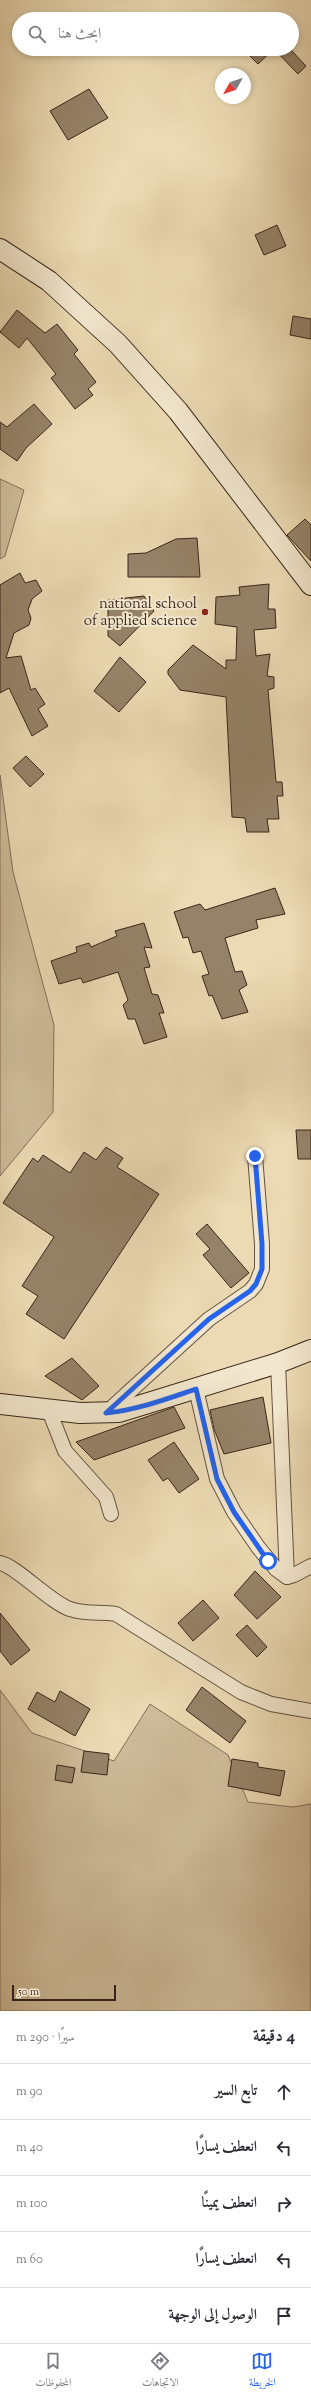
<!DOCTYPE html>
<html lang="ar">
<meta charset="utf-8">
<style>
body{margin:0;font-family:"Sorts Mill Goudy",Amiri,serif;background:#f2f2f3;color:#2b2b33;direction:rtl}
.compass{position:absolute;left:215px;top:68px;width:36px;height:36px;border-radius:50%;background:#fff;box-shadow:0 2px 6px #0003;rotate:230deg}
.scale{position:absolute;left:12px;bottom:10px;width:104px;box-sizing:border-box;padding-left:4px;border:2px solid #382519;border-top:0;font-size:11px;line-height:14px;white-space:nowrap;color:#382519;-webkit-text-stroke:3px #f2e7ce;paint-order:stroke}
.stop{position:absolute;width:12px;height:12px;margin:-9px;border:3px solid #2563eb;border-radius:50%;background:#fff}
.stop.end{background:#2563eb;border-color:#fff;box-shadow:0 1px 4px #0008}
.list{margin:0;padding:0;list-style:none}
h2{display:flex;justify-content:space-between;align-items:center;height:52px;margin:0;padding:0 16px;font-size:17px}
h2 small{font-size:13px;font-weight:400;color:#7c7c81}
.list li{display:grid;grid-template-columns:26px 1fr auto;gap:12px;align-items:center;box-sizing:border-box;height:56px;padding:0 16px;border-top:1px solid #e1e1e2}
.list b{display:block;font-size:15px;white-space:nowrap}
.list em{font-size:13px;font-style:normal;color:#7c7c81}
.icon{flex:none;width:22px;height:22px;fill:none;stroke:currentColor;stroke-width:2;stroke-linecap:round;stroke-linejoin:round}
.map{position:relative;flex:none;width:311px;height:2011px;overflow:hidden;direction:ltr}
.search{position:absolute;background:#fff;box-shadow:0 2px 6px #0003;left:12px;right:12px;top:12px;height:44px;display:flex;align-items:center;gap:10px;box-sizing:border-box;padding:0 14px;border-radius:22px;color:#7c7c81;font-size:15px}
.sheet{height:332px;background:#fff}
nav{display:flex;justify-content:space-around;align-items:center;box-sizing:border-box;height:56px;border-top:1px solid #e1e1e2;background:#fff;font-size:11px;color:#7c7c81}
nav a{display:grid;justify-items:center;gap:2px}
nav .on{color:#2563eb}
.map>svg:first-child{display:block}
.green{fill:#cdbb99;stroke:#827059}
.building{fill:#958369;stroke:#382519}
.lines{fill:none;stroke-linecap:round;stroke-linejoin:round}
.street-casing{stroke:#655240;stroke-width:16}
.secondary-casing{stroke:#382519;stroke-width:22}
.street{stroke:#f2e7ce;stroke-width:14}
.secondary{stroke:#f2e7ce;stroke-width:20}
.route{stroke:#2563eb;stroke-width:5}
.poi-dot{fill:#8f2418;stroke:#f2e7ce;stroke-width:1.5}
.labels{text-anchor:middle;stroke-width:4;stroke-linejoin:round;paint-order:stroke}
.poi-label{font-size:15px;fill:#382519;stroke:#f2e7ce;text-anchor:end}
</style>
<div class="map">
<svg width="311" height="2011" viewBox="0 0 311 2011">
<rect width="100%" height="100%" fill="#ebdab3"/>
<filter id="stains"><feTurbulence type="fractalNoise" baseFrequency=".005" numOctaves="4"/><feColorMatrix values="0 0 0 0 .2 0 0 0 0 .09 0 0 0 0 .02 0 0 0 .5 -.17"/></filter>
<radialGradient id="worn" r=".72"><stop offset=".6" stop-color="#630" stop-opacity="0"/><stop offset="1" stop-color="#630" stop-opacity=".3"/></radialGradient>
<g class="green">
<path d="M0,479L24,490L5,556L0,559Z"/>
<path d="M0,775L13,872L54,1025L53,1112L0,1176Z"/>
<path d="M0,1690L32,1733L114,1761L150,1704L228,1755L248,1802L293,1807L311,1804V2011H0Z"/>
</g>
<g class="building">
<path d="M243,49H290L306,66L298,74L274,49L258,64Z"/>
<path d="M89,89L108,118L68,140L50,111Z"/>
<path d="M277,225L286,246L264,255L255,235Z"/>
<path d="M17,310L45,333L57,324L78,350L74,354L96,382L88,389L93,395L75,409L51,378L56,374L27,338L19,348L0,332Z"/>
<path d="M293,316L311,319V339L290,335Z"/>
<path d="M34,404L52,424L26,448L17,461L0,449V422L7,427Z"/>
<path d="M305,519L311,525V561L287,535Z"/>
<path d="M197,538L200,577H128V554L146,553L176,539Z"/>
<path d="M20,573L25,583L36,580L42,591L32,599L28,610L31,618L29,625L14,633L6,658L21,656L31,690L35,688L45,704L38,709L48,726L32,736L9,688L0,693V585Z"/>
<path d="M269,584L268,609H275L276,628L254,630L256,656L270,654L267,676L274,677V688L268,690L276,782H282L283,796H277L279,819H267L269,832H247L245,818L232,817L226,697L180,690L168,674V670L193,645L226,669V660H236L237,627L215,624L216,597L240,595L239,587Z"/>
<path d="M144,596L154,611L120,646L108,636V600Z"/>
<path d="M120,657L146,682L119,712L94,691Z"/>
<path d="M26,756L44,774L30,787L13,768Z"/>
<path d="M275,888L285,914L256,920L258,928L225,938L235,972L242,971L247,985L239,990L248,1012L222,1019L212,995L209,996L202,976L209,974L201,951L193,953L188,937L183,938L174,912L200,904L205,910Z"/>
<path d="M144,923L152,948L144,947L150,967L144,968L152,994L158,995L164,1013H159L167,1037L144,1044L135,1019H128L123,1005L128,1000L118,972L83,983L81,978L59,984L51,961L77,952L76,947L89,943L91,947L117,936L115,931Z"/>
<path d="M296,1130H311V1159H298Z"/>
<path d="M106,1147L123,1158L117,1167L159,1194L64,1339L26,1314L38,1296L22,1286L54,1237L3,1203L33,1158L38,1162L43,1155L70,1173L84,1152L96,1160Z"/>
<path d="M207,1224L249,1273L231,1288L203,1255L210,1249L196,1234Z"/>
<path d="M72,1358L99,1386L82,1400L45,1376Z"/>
<path d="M263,1397L271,1443L224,1454L214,1429L210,1410Z"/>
<path d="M174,1407L185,1428L94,1460L76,1442Z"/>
<path d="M174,1442L199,1479L179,1493L168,1478L163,1481L148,1460Z"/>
<path d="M255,1571L281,1597L257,1619L234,1595Z"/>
<path d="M203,1600L219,1618L193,1641L178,1623Z"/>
<path d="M0,1613L30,1650L11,1665L0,1651Z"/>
<path d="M247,1625L267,1647L257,1657L236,1635Z"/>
<path d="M202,1687L246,1721L230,1743L186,1710Z"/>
<path d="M60,1691L90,1709L75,1736L28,1709L37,1692L55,1702Z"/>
<path d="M84,1751L109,1754L107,1775L81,1772Z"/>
<path d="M232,1759L258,1763V1767L285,1771L280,1796L228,1786Z"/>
<path d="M57,1765L75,1768L72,1783L55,1780Z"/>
</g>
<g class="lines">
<g class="street-casing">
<g id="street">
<path d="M196,1389L217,1479L234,1512L258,1547L276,1569L287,1577L278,1363"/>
<path d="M48,1408L65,1451L106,1497L111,1514"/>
<path d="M106,1413L209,1319L250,1291L256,1284L262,1269V1244L255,1156"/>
<path d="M0,1563C15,1565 51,1603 70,1609C86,1615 101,1611 116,1614L241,1692L271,1704L311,1711"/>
<path d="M287,1577L294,1575L311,1566"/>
</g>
</g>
<g class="secondary-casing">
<g id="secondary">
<path d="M0,249L49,281L118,344L178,411L311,585"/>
<path d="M0,1404L80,1413L119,1412L278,1363L311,1350"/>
</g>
</g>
<use href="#street" class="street"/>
<use href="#secondary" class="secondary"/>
</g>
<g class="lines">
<path class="route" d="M255,1156L262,1244V1269L256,1284L250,1291L209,1319L106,1413C137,1410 166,1399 196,1389L217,1479L234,1512L268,1561"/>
</g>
<circle class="poi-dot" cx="205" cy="612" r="4"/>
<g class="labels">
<g class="poi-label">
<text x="197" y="608">national school<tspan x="197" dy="17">of applied science</tspan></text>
</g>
</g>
<rect width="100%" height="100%" filter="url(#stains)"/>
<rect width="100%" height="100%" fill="url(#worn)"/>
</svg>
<svg class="compass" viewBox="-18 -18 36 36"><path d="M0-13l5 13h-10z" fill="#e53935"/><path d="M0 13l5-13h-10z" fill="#7c7c81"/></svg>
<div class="scale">50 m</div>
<div class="stop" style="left:268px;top:1561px"></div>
<div class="stop end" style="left:255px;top:1156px"></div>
<div class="search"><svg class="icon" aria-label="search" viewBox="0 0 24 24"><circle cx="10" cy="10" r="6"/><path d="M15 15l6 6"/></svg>ابحث هنا</div>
</div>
<section class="sheet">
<h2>4 دقيقة<small>سيرًا · 290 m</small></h2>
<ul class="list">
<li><svg class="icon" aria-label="ahead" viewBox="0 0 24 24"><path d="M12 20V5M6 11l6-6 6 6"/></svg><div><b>تابع السير</b></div><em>90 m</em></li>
<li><svg class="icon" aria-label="left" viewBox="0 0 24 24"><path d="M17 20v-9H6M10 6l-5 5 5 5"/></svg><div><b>انعطف يسارًا</b></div><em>40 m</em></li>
<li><svg class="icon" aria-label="right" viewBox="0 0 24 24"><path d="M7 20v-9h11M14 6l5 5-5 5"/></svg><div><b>انعطف يمينًا</b></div><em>100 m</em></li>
<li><svg class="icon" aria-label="left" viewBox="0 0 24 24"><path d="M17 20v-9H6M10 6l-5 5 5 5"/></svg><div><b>انعطف يسارًا</b></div><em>60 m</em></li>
<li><svg class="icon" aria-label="arrive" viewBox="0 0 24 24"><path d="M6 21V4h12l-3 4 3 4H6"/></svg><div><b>الوصول إلى الوجهة</b></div></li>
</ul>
</section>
<nav>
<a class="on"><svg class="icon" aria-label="map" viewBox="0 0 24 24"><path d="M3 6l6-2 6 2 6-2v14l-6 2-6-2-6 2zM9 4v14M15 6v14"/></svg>الخريطة</a>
<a><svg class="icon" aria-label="directions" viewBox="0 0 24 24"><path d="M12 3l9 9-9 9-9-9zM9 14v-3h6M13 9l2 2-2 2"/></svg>الاتجاهات</a>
<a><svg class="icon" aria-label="saved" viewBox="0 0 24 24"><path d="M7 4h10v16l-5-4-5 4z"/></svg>المحفوظات</a>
</nav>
